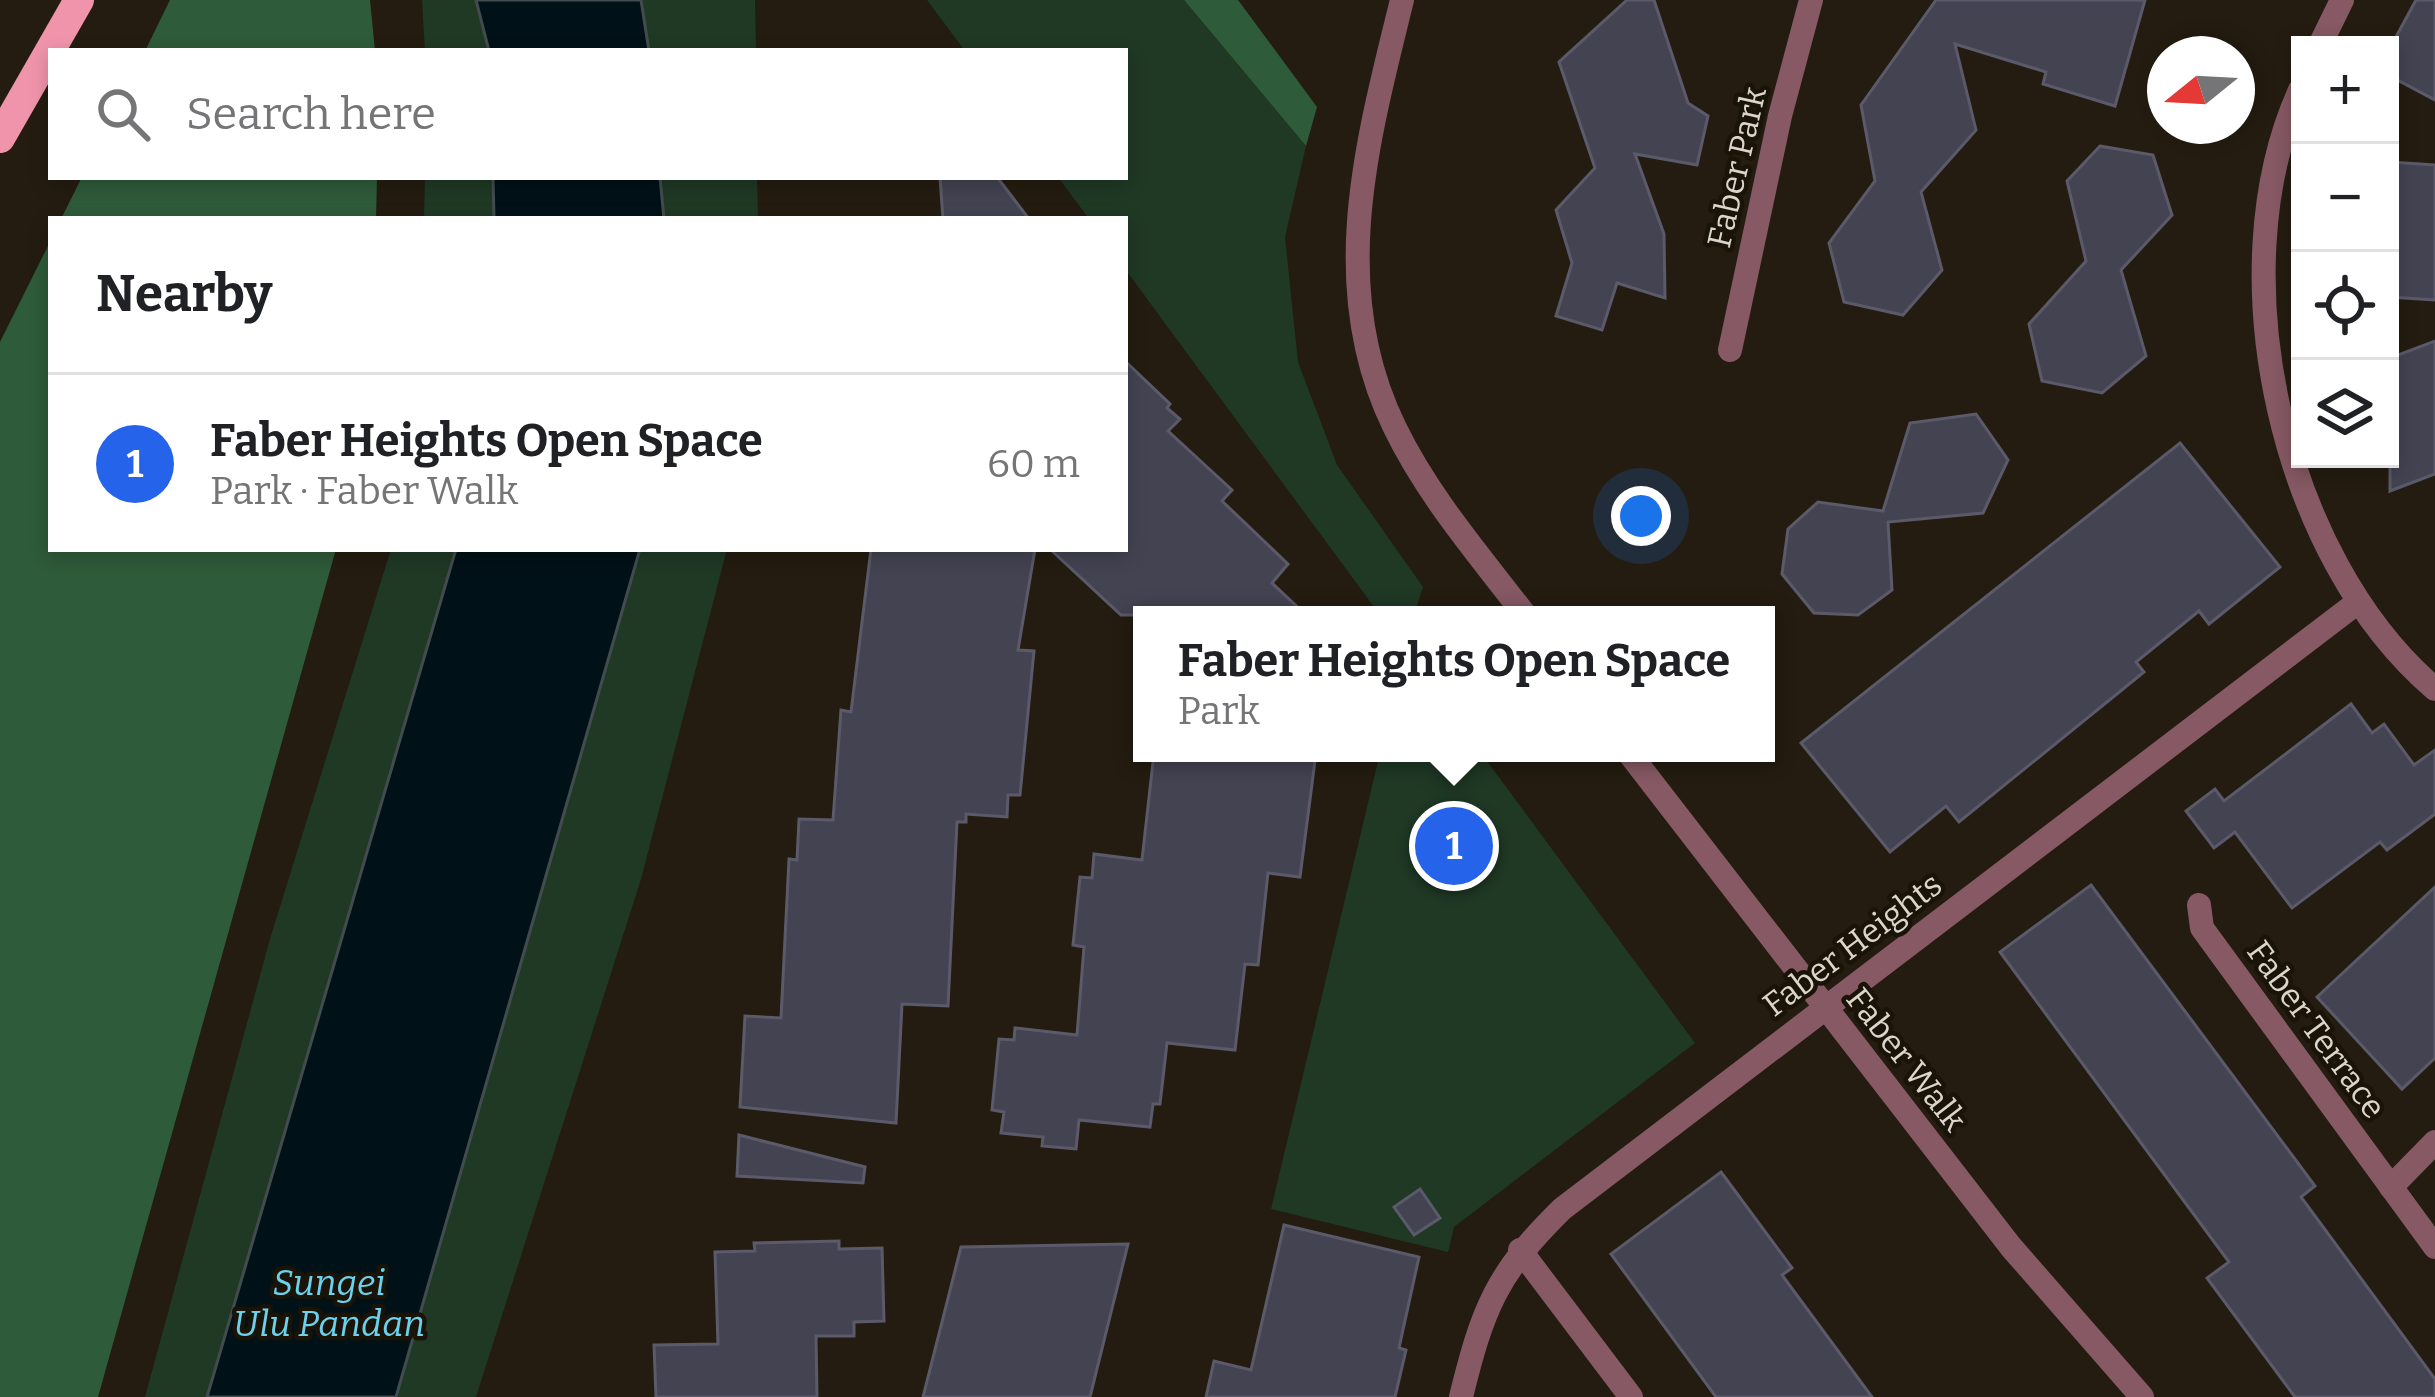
<!DOCTYPE html>
<meta charset="utf-8">
<style>
body{margin:0;font-family:Bitter,serif;background:#f6f6f6;color:#202124}
.controls{position:absolute;right:36px;top:36px;display:grid;overflow:hidden;border-radius:0px;box-shadow:0 6px 18px #0003}
.controls button{width:108px;height:108px;display:grid;place-items:center;padding:0;border:0;border-bottom:3px solid #e0e0e0;background:#fff;color:#202124;font:60px sans-serif}
.compass{position:absolute;left:2147px;top:36px;width:108px;height:108px;border-radius:50%;background:#fff;box-shadow:0 6px 18px #0003;rotate:252deg}
.you{position:absolute;left:1641px;top:516px;width:42px;height:42px;margin:-30px;border:9px solid #fff;border-radius:50%;background:#1a73e8;box-shadow:0 0 0 18px #1a73e833}
.badge{display:grid;place-items:center;width:78px;height:78px;border-radius:50%;background:#2563eb;color:#fff;font-size:39px;font-weight:700}
.pin{position:absolute;translate:-50% -50%;border:6px solid #fff;box-shadow:0 3px 12px #0006}
.popup{position:absolute;left:1133px;top:606px;width:642px;height:156px;box-sizing:border-box;display:grid;place-content:center;border-radius:0px;background:#fff;filter:drop-shadow(0 3px 9px #0005);font-size:39px;white-space:nowrap;color:#757577}
.popup b{font-size:45px;color:#202124}
.popup::after{content:'';position:absolute;left:50%;top:100%;margin-left:-24px;border:24px solid transparent;border-top-color:#fff}
.list{margin:0;padding:0;list-style:none}
h2{display:flex;justify-content:space-between;align-items:center;height:156px;margin:0;padding:0 48px;font-size:51px}
h2 small{font-size:39px;font-weight:400;color:#757577}
.list li{display:grid;grid-template-columns:78px 1fr auto;gap:36px;align-items:center;box-sizing:border-box;height:180px;padding:0 48px;border-top:3px solid #e0e0e0}
.list b{display:block;font-size:45px;white-space:nowrap}
.list p{margin:0;font-size:39px;white-space:nowrap;color:#757577}
.list em{font-size:39px;font-style:normal;color:#757577}
.icon{flex:none;width:66px;height:66px;fill:none;stroke:currentColor;stroke-width:2;stroke-linecap:round;stroke-linejoin:round}
.map{position:relative;flex:none;width:2435px;height:1397px;overflow:hidden}
.search{position:absolute;background:#fff;box-shadow:0 6px 18px #0003;left:48px;top:48px;width:1080px;height:132px;display:flex;align-items:center;gap:30px;box-sizing:border-box;padding:0 42px;border-radius:0px;color:#757577;font-size:45px}
.panel{position:absolute;background:#fff;box-shadow:0 6px 18px #0003;left:48px;top:216px;width:1080px;height:336px;border-radius:0px}
.map>svg:first-child{display:block}
.green{fill:#1f3925}
.forest{fill:#2e5b3a}
.water{fill:#001117;stroke:#424c4e;stroke-width:3}
.building{fill:#444352;stroke:#5b5a6a;stroke-width:3}
.lines{fill:none;stroke-linecap:round;stroke-linejoin:round}
.street{stroke:#865964;stroke-width:24}
.primary{stroke:#f094ac;stroke-width:30}
.labels{text-anchor:middle;stroke-width:9;stroke-linejoin:round;paint-order:stroke}
.street-label{font-size:33px;fill:#dbd5cd;stroke:#1a1307}
.water-label{font-size:36px;font-style:italic;fill:#6ad1ee;stroke:#1a1307}
</style>
<div class="map">
<svg width="2435" height="1397" viewBox="0 0 2435 1397">
<rect width="100%" height="100%" fill="#241c10"/>
<g class="green">
<path d="M422,0H476L489,51H425Z"/>
<path d="M641,0H755L756,51H649Z"/>
<path d="M927,0H1184L1306,146L1285,237L1298,362L1337,465L1423,587L1414,615H1380L1125,269V219H1089L1058,177H1125V51H965Z"/>
<path d="M425,177H493L494,219H424Z"/>
<path d="M660,177H757L758,219H664Z"/>
<path d="M391,549H456L207,1397H145L270,939Z"/>
<path d="M640,549H727L641,879L476,1397H396Z"/>
<path d="M1380,753H1481L1695,1043L1454,1227L1448,1252L1271,1209Z"/>
</g>
<g class="forest">
<path d="M170,0H370L375,51H145Z"/>
<path d="M1184,0H1238L1317,107L1306,146Z"/>
<path d="M82,177H377L376,219H61Z"/>
<path d="M51,240V549H336L98,1397H0V342Z"/>
</g>
<g class="water">
<path d="M476,0H641L649,51H489Z"/>
<path d="M493,177H660L664,219H494Z"/>
<path d="M456,549H640L396,1397H207Z"/>
</g>
<g class="building">
<path d="M1627,0H1654L1688,103L1708,116L1697,165L1635,154L1664,234L1665,298L1617,283L1602,330L1556,316L1572,263L1556,210L1595,168L1559,62Z"/>
<path d="M1936,0H2145L2115,106L2043,84L2046,72L1955,44L1976,130L1921,192L1942,270L1903,315L1844,302L1829,243L1875,181L1861,105Z"/>
<path d="M2416,0H2435V100L2390,76V48Z"/>
<path d="M2100,146L2153,155L2172,215L2121,270L2146,356L2102,393L2042,381L2029,324L2086,261L2067,181Z"/>
<path d="M2390,162L2435,165V300L2390,297Z"/>
<path d="M940,177H997L1029,219H943Z"/>
<path d="M2435,341V474L2390,491V358Z"/>
<path d="M1125,361L1170,404L1167,408L1180,419L1168,431L1232,490L1222,501L1288,564L1272,583L1306,615H1121L1050,549H1125Z"/>
<path d="M1976,414L2008,460L1983,513L1888,522L1892,590L1858,615L1814,613L1782,574L1788,529L1818,502L1883,511L1910,423Z"/>
<path d="M2180,443L2280,567L2209,624L2199,611L2136,662L2144,672L1959,822L1946,806L1890,852L1801,743Z"/>
<path d="M871,549H1035L1018,650L1034,651L1020,795H1008L1007,817L966,814V822H957L948,1006L902,1004L896,1123L740,1107L745,1016L781,1018L789,859L797,860L799,819L833,820L841,710L851,712Z"/>
<path d="M2351,704L2372,733L2384,724L2414,765L2435,750V814L2387,850L2380,842L2292,908L2235,832L2214,848L2186,811L2215,789L2224,801Z"/>
<path d="M1154,753H1316L1300,877L1268,873L1258,965L1245,964L1235,1050L1167,1043L1160,1104H1153L1150,1127L1079,1120L1076,1149L1042,1146L1043,1137L1001,1133L1004,1112L992,1110L999,1039L1014,1040L1015,1028L1077,1035L1084,947L1073,945L1080,877L1092,878L1094,854L1142,860Z"/>
<path d="M2091,885L2315,1186L2301,1197L2435,1379V1397H2295L2207,1278L2229,1262L2000,952Z"/>
<path d="M2435,887V1058L2402,1089L2317,997Z"/>
<path d="M739,1135L865,1167L863,1183L737,1176Z"/>
<path d="M1721,1172L1792,1268L1782,1275L1872,1397H1716L1611,1254Z"/>
<path d="M1420,1189L1440,1218L1414,1235L1394,1207Z"/>
<path d="M1284,1225L1419,1257L1399,1348L1406,1350L1395,1397H1206L1214,1361L1251,1370Z"/>
<path d="M839,1241V1249L882,1248L884,1321L854,1322V1336H816L817,1397H656L654,1345L718,1344L715,1252L755,1251L754,1243Z"/>
<path d="M1128,1244L1090,1397H923L961,1247Z"/>
</g>
<g class="lines">
<g class="street">
<path d="M1402,0C1367,142 1326,288 1395,428C1428,496 1479,555 1525,615"/>
<path d="M2320,45L2342,0"/>
<path d="M2300,90C2217,273 2282,559 2435,689"/>
<path d="M1730,350L1780,116L1811,0"/>
<path d="M1629,753L2011,1247L2142,1397"/>
<path d="M2199,905L2202,928L2435,1247"/>
<path d="M2391,1187L2435,1142"/>
<path d="M1520,1250L1631,1397"/>
<path d="M1461,1397C1483,1308 1496,1274 1562,1209L2358,602"/>
</g>
<path class="primary" d="M0,138L79,0"/>
</g>
<g class="labels">
<g class="street-label">
<text transform="translate(1736 167) rotate(-77)" y="12">Faber Park</text>
<text transform="translate(1852 944) rotate(-37)" y="12">Faber Heights</text>
<text transform="translate(2317 1029) rotate(54)" y="12">Faber Terrace</text>
<text transform="translate(1907 1059) rotate(52)" y="12">Faber Walk</text>
</g>
<g class="water-label">
<text x="329" y="1295">Sungei<tspan x="329" dy="41">Ulu Pandan</tspan></text>
</g>
</g>
</svg>
<div class="controls">
<button>+</button>
<button>−</button>
<button><svg class="icon" aria-label="locate" viewBox="0 0 24 24"><circle cx="12" cy="12" r="6"/><path d="M12 2v4M12 18v4M2 12h4M18 12h4"/></svg></button>
<button><svg class="icon" aria-label="layers" viewBox="0 0 24 24"><path d="M12 4l9 5-9 5-9-5zM3 14l9 5 9-5"/></svg></button>
</div>
<svg class="compass" viewBox="-18 -18 36 36"><path d="M0-13l5 13h-10z" fill="#e53935"/><path d="M0 13l5-13h-10z" fill="#757577"/></svg>
<div class="you"></div>
<div class="pin badge" style="left:1454px;top:846px">1</div>
<div class="popup"><b>Faber Heights Open Space</b>Park</div>
<div class="search"><svg class="icon" aria-label="search" viewBox="0 0 24 24"><circle cx="10" cy="10" r="6"/><path d="M15 15l6 6"/></svg>Search here</div>
<section class="panel">
<h2>Nearby<small></small></h2>
<ul class="list">
<li><span class="badge">1</span><div><b>Faber Heights Open Space</b><p>Park · Faber Walk</p></div><em>60 m</em></li>
</ul>
</section>
</div>
